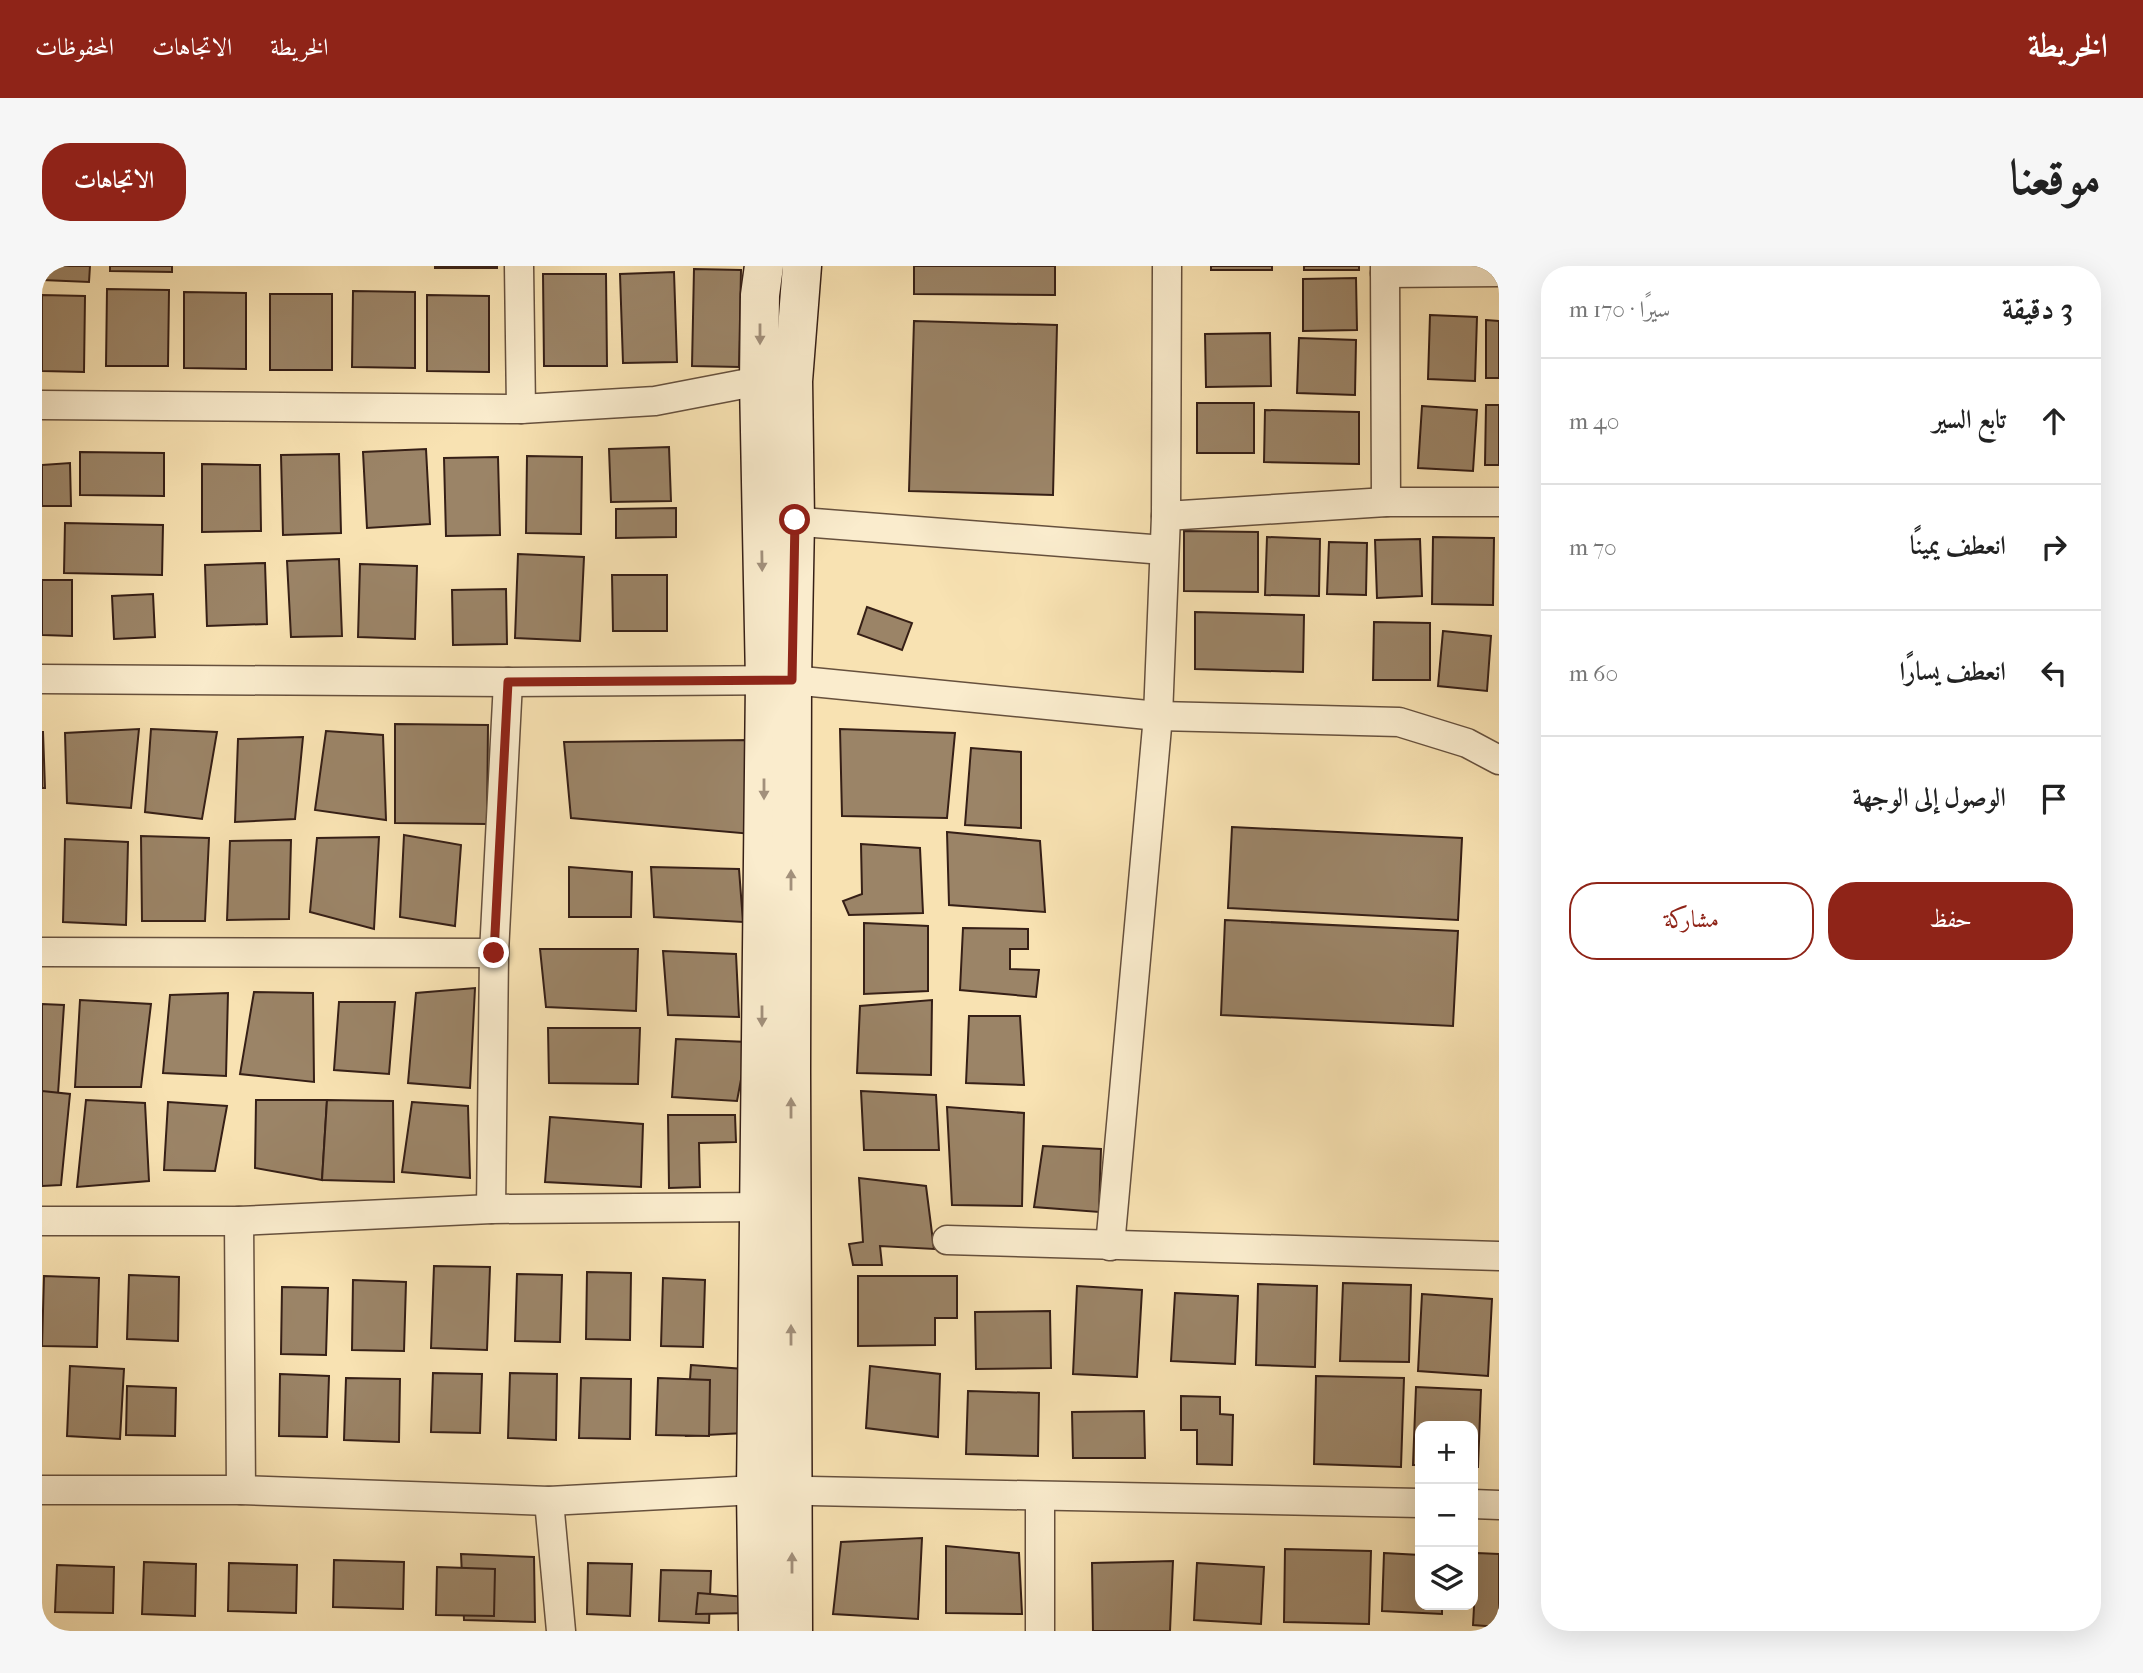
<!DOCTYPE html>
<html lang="ar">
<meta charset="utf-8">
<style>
body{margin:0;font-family:"IM FELL French Canon",Amiri,serif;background:#f6f6f6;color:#222;direction:rtl}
.controls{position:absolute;right:21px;bottom:21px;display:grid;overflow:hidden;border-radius:14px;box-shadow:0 7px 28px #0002}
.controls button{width:63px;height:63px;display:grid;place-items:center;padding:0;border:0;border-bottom:2px solid #e0e0e0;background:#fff;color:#222;font:35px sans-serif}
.stop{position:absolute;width:21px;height:21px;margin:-16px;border:5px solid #8f2418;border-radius:50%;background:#fff}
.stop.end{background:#8f2418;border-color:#fff;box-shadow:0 2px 7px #0008}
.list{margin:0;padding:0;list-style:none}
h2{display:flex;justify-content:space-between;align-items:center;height:91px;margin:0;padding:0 28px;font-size:30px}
h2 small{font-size:23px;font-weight:400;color:#767676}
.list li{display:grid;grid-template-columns:46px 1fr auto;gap:21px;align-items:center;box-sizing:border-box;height:126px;padding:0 28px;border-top:2px solid #e0e0e0}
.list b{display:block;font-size:26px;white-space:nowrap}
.list em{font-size:23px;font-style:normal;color:#767676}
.actions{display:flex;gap:14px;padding:21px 28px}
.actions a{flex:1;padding:16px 0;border:2px solid #8f2418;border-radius:28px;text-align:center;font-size:24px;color:#8f2418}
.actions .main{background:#8f2418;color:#fff}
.icon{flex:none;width:38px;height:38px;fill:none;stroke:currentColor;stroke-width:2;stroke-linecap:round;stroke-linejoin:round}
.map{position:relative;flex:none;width:1457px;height:1365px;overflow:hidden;direction:ltr;border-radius:28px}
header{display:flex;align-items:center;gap:42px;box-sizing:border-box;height:98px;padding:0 35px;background:#8f2418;color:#fff}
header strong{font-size:33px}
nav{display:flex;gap:38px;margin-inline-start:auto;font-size:24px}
.intro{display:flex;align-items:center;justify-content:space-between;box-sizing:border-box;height:168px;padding:0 42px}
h1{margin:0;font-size:49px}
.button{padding:18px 32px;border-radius:28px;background:#8f2418;color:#fff;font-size:24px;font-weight:700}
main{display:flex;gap:42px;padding:0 42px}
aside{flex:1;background:#fff;border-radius:28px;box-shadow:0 7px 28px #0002}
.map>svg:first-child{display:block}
.building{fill:#9b8467;stroke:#361f16;stroke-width:2}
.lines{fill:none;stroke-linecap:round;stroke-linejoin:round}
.street-casing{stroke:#66503d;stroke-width:31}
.secondary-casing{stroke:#361f16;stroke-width:41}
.street{stroke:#faeccd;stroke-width:28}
.secondary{stroke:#faeccd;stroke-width:38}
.oneway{fill:#a2907b}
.route{stroke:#8f2418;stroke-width:9}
</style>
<header>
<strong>الخريطة</strong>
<nav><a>الخريطة</a><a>الاتجاهات</a><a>المحفوظات</a></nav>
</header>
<div class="intro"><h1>موقعنا</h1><a class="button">الاتجاهات</a></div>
<main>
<aside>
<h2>3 دقيقة<small>سيرًا · 170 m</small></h2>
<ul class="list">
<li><svg class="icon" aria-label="ahead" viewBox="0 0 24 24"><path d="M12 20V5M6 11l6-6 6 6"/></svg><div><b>تابع السير</b></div><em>40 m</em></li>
<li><svg class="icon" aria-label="right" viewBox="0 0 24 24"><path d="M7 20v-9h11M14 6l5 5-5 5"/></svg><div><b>انعطف يمينًا</b></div><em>70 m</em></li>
<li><svg class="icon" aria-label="left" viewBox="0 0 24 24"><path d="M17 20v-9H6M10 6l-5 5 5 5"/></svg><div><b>انعطف يسارًا</b></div><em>60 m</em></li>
<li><svg class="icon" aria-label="arrive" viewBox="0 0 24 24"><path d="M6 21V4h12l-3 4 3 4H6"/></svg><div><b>الوصول إلى الوجهة</b></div></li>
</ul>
<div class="actions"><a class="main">حفظ</a><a>مشاركة</a></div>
</aside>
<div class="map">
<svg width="1457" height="1365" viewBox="0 0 1457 1365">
<rect width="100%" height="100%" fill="#f8e2b2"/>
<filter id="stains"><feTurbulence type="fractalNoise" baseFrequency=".00286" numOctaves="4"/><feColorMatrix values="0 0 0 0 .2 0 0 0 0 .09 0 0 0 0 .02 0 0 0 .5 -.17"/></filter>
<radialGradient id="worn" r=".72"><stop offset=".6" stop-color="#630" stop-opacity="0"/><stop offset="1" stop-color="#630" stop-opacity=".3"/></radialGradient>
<g class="building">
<path d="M0,0H48L47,16L0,14Z"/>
<path d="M68,0H130V6L68,5Z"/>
<rect x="393" y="0" width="62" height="2"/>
<path d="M872,0H1013V29L872,28Z"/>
<rect x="1169" y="0" width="61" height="4"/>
<rect x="1262" y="0" width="55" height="4"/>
<path d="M652,3L699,4L697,101L650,100Z"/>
<path d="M632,6L635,96L581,97L578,8Z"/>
<path d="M501,8H564L565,100H502Z"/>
<path d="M1314,12L1315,64L1261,65V13Z"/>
<path d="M65,23L127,24L126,100H64Z"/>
<path d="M311,25L373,26V102L310,101Z"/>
<path d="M142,26L204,27V103L142,102Z"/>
<rect x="228" y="28" width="62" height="76"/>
<path d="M0,29L43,30L42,106L0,105Z"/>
<path d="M385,29L447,30V106L385,105Z"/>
<path d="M1388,49L1435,51L1433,115L1386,113Z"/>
<path d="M1444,54L1457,55V112H1444Z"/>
<path d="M872,55L1015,59L1011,229L867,225Z"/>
<path d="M1228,67L1229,120L1164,121L1163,68Z"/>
<path d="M1257,72L1314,74L1313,129L1255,127Z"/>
<rect x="1155" y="137" width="57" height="50"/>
<path d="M1444,139H1457V199H1443Z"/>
<path d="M1380,140L1435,144L1431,205L1376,202Z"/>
<path d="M1223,144L1317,146V198L1222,196Z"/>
<path d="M627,181L629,235L569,236L567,183Z"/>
<path d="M384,183L388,258L325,262L321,186Z"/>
<path d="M38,186L122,187V230L38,229Z"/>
<path d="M297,188L299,267L241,269L239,189Z"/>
<path d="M485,190L540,191L539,268L484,267Z"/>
<path d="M456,191L458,269L404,270L402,192Z"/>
<path d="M28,197L29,240H0V199Z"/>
<path d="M160,198L218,199L219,265L160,266Z"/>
<path d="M634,242V271L574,272V243Z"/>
<path d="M23,257L121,259L120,309L22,307Z"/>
<path d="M1142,265L1216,266V326L1142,325Z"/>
<path d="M1225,271L1278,273L1277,330L1223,329Z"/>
<path d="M1391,271L1452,272L1451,339L1390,338Z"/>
<path d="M1378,273L1380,330L1335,332L1333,274Z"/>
<path d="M1287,276L1325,277L1324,329L1285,328Z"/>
<path d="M476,288L542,291L538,375L473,372Z"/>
<path d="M297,293L300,370L249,371L245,295Z"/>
<path d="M223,297L225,358L165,360L163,299Z"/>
<path d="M318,298L375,300L373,373L316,371Z"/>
<path d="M570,309H625V365H571Z"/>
<path d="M0,314H30V370L0,369Z"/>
<path d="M464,323L465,378L411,379L410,324Z"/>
<path d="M111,328L113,371L72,373L70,330Z"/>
<path d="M825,341L870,357L860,384L816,368Z"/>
<path d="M1153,346L1262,349L1261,406L1153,403Z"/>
<path d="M1332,356L1388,357V414H1331Z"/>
<path d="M1401,365L1449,370L1445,425L1396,420Z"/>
<path d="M353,458L446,459L445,558L353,557Z"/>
<path d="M97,463L89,542L25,537L23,467Z"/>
<path d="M109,463L175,466L160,553L103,546Z"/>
<path d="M798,463L913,467L905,552L800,550Z"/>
<path d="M284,465L341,469L344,554L273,544Z"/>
<path d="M0,466H1L3,522H0Z"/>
<path d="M261,471L253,553L193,556L196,473Z"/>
<path d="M710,474V568L529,552L522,476Z"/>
<path d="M929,482L979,486V562L923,559Z"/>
<path d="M1190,561L1420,572L1416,654L1186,642Z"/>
<path d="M905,566L998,575L1003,646L907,639Z"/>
<path d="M362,569L419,579L413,660L358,651Z"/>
<path d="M99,570L167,572L163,655H100Z"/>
<path d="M337,571L332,663L268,646L275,572Z"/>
<path d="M23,573L86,576L84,659L21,656Z"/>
<path d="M249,574L247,653L185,654L188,575Z"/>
<path d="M819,578L878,582L881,647L807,649L801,635L820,628Z"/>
<path d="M527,601L590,606L589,651H527Z"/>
<path d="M609,601L697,603L701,656L612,651Z"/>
<path d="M1183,654L1416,665L1411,760L1179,749Z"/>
<path d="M822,657L886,660V725L822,728Z"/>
<path d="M921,662L986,663V683H968V703L997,704L994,731L918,724Z"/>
<path d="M498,683H596L594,745L504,741Z"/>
<path d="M621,685L694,688L697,751L626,749Z"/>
<path d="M433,722L428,822L366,817L374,727Z"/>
<path d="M212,726L271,727L272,816L198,808Z"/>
<path d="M186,727L184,810L121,807L128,729Z"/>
<path d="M38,734L109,738L99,821H33Z"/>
<path d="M890,734L889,809L815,807L818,740Z"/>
<path d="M297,736H353L347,808L292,804Z"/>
<path d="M0,738L22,739L16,828L0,826Z"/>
<path d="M927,750H978L982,819L924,817Z"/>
<path d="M506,762H598L596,818L507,817Z"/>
<path d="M634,773L706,776L695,835L630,831Z"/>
<path d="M0,825L28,828L19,919L0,920Z"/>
<path d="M819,825L894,829L897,884H822Z"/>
<path d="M44,834L103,837L107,915L35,921Z"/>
<path d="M214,834H285L280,914L213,902Z"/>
<path d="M285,834L351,835L352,916L280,914Z"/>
<path d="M126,836L185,840L173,905L122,904Z"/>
<path d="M370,836L426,840L428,912L360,906Z"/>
<path d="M905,841L982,847L980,940L910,939Z"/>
<path d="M626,849H693L694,876L657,877L658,921L627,922Z"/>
<path d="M508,851L601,858L599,921L503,916Z"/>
<path d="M1001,880L1059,883L1057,946L992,941Z"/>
<path d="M817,912L884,920L892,983L838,980L840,999H811L807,978L821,976Z"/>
<path d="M392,1000L448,1001L445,1084L389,1082Z"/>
<path d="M545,1006L589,1007L588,1074L544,1073Z"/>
<path d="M475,1008L520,1009L518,1076L473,1075Z"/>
<path d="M87,1009L137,1011L136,1075L85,1073Z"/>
<path d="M2,1010L57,1012L55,1081L0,1080Z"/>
<path d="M816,1010H915V1052H893V1079L816,1080Z"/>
<path d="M621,1012L663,1014L661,1081L619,1080Z"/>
<path d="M311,1014L364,1016L362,1085L310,1084Z"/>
<path d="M1301,1017L1369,1019L1367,1096L1298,1095Z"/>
<path d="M1216,1018L1275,1020L1273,1101L1214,1099Z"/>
<path d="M1035,1020L1100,1024L1095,1111L1031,1108Z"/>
<path d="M240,1021L286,1022L284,1089L239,1088Z"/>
<path d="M1133,1027L1196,1030L1193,1098L1129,1095Z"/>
<path d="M1380,1028L1450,1033L1446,1110L1376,1105Z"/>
<path d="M1008,1045L1009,1102L934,1103L933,1046Z"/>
<path d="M649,1099L702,1103L703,1167L644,1170Z"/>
<path d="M28,1100L82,1103L78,1173L25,1170Z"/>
<path d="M828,1100L898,1108L896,1171L824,1162Z"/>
<path d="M391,1107L440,1108L438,1167L389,1166Z"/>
<path d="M468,1107L515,1108L514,1174L466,1172Z"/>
<path d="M238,1108L287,1110L285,1171L237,1170Z"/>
<path d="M1274,1110L1362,1112L1359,1201L1272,1198Z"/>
<path d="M304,1112L358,1113L357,1176L302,1174Z"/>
<path d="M539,1112L589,1113L588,1173L537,1172Z"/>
<path d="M616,1112L668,1114L667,1170L614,1169Z"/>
<path d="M85,1120L134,1122L133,1170L84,1169Z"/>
<path d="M1374,1121L1439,1124L1436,1201H1431V1160H1378V1199H1371Z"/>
<path d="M926,1125L997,1127L996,1190L924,1188Z"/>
<path d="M1139,1130L1178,1131V1148L1191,1149L1190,1199L1155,1198V1164H1139Z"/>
<path d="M1102,1145L1103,1192H1031L1030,1146Z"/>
<path d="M880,1272L876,1353L791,1348L799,1276Z"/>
<path d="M904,1280L977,1287L980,1348L904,1347Z"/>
<path d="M1243,1283L1329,1285L1327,1358L1242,1356Z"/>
<path d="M1342,1287L1378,1289V1339H1400V1348L1340,1345Z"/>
<path d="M1435,1287L1457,1288V1361L1431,1359Z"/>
<path d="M419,1288L492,1291L493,1356L422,1354Z"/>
<path d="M292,1294L362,1296L361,1343L291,1341Z"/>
<path d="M1131,1295L1128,1365H1051L1050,1297Z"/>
<path d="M102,1296L154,1298L153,1350L100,1348Z"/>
<path d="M187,1297L255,1299L254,1347L186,1345Z"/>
<path d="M546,1297L590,1298L588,1350L545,1348Z"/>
<path d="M1155,1297L1222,1301L1219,1358L1152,1354Z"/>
<path d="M15,1299L72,1301L71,1347L13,1346Z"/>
<path d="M395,1301L453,1303L452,1350L394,1349Z"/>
<path d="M619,1304L669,1305L667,1357L617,1355Z"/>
<path d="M656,1327L704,1331L709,1347L654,1348Z"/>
</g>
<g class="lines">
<g class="street-casing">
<g id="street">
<path d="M477,0L479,143"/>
<path d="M1343,0L1344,236"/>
<path d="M1343,7L1457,6"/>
<path d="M0,139L479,143L613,135L717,115H734"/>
<path d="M1124,250L1344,236H1457"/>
<path d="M734,254L1122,284"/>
<path d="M0,413L466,416L750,414L1116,450L1357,456L1425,477L1457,494"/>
<path d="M0,686L452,687"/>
<path d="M449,943L452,687L466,416"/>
<path d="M0,955H197L449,943L735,941"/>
<path d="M197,955L199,1224"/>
<path d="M905,974L1457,990"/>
<path d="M1068,980L1116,450L1124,250L1125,0"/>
<path d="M0,1224H199L507,1235L714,1224L1378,1237"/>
<path d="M507,1235L519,1365"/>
<path d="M1431,1238L1457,1239"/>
<path d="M998,1365V1231"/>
</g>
</g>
<g class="secondary-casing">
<g id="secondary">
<path d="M716,1365L714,1224L723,415L717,115L718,29L722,0"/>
<path d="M751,1365L749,805L750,414L753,254L751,115L760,0"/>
</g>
</g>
<use href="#street" class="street"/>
<use href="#secondary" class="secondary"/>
</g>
<defs><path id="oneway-solid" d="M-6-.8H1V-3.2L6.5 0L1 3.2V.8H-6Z" transform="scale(1.75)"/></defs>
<g class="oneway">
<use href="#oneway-solid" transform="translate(718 68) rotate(90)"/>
<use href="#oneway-solid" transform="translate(720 295) rotate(89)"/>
<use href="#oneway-solid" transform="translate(722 523) rotate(90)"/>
<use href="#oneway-solid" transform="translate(749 614) rotate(-90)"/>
<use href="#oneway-solid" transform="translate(720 750) rotate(90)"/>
<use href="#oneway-solid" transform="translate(749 842) rotate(-90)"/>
<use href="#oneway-solid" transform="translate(749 1069) rotate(-90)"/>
<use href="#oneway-solid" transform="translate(750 1297) rotate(-90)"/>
</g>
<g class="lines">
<path class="route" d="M452,687L466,416L750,414L753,254"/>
</g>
<rect width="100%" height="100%" filter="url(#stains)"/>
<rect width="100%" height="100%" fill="url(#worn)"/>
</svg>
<div class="controls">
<button>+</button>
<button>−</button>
<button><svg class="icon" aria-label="layers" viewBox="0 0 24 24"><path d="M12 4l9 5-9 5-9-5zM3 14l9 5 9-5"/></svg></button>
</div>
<div class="stop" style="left:753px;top:254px"></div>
<div class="stop end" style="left:452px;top:687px"></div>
</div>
</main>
